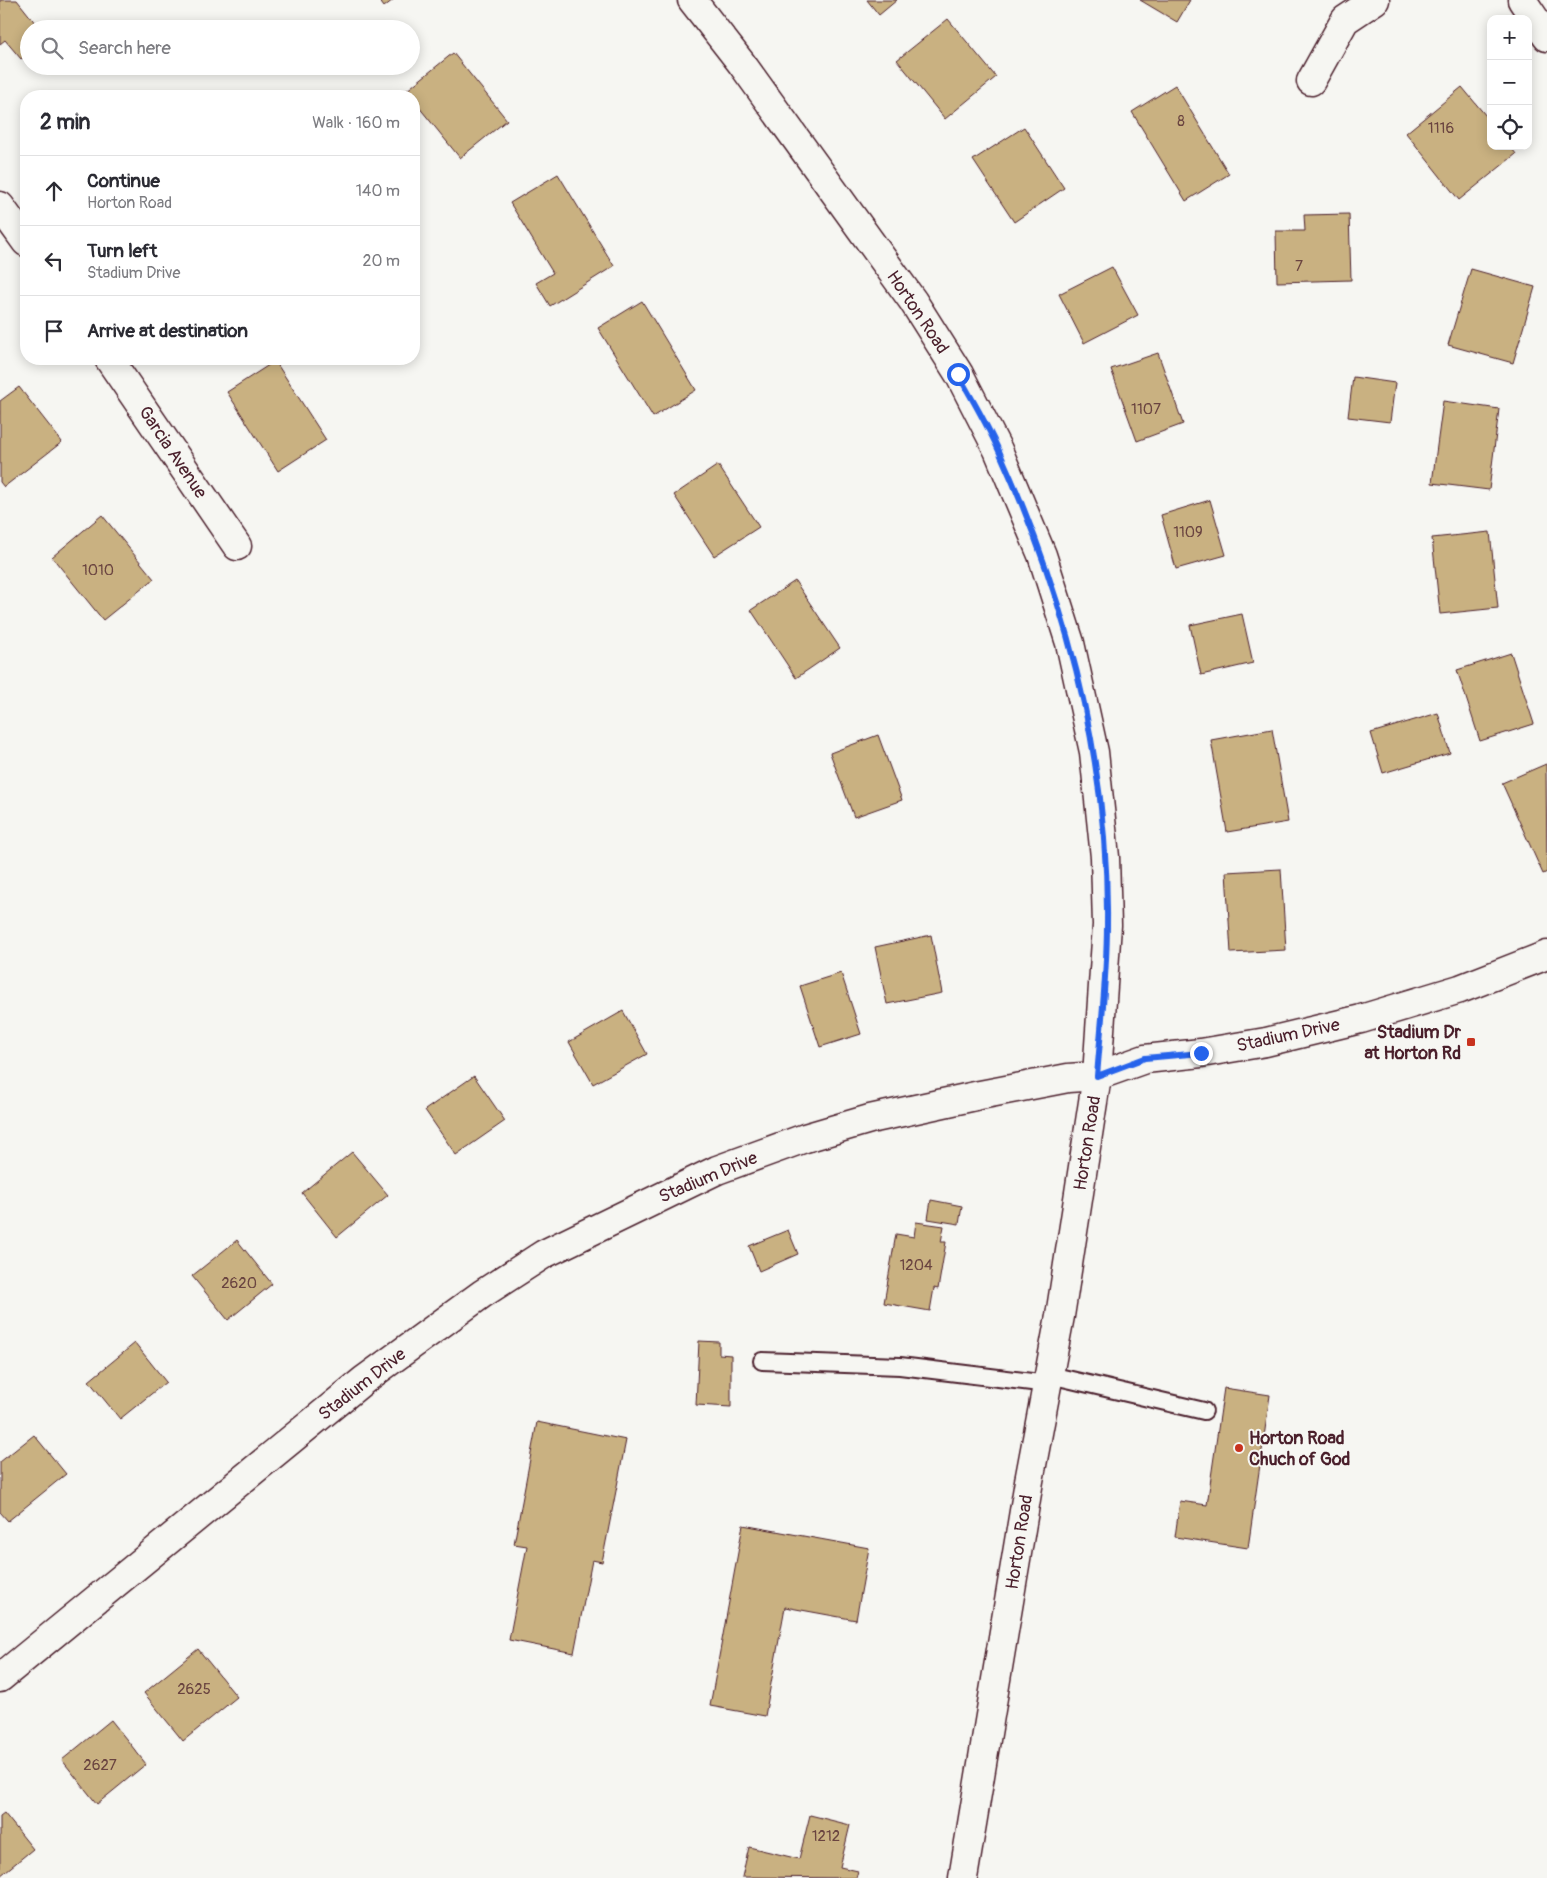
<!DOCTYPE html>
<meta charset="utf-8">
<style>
body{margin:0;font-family:Pangolin,sans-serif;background:#f2f2f3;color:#2b2b33}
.controls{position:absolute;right:15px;top:15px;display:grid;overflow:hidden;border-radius:10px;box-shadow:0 2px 12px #0003}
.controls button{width:45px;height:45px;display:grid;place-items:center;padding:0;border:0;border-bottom:1px solid #e1e1e2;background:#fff;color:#2b2b33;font:25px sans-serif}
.stop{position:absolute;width:15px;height:15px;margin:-11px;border:4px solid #2563eb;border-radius:50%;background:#fff}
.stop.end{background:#2563eb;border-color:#fff;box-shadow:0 1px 5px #0008}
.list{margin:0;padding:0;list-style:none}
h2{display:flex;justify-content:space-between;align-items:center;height:65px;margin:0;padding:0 20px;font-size:21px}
h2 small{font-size:16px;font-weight:400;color:#7c7c81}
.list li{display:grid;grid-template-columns:32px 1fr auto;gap:15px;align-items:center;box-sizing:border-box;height:70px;padding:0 20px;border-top:1px solid #e1e1e2}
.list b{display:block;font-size:19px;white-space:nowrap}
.list p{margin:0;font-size:16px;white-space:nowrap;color:#7c7c81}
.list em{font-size:16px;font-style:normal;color:#7c7c81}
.icon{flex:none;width:28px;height:28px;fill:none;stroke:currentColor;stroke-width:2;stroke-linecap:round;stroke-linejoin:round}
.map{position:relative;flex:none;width:1547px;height:1878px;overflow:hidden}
.search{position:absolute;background:#fff;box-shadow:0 2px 12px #0003;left:20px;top:20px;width:400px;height:55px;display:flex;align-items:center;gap:12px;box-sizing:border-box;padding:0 18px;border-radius:28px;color:#7c7c81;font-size:19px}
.panel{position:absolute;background:#fff;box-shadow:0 2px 12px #0003;left:20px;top:90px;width:400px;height:275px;border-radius:20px}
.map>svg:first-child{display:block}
.building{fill:#c9b181;stroke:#4a1f2b}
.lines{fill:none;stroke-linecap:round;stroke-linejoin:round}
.service-casing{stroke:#4a1f2b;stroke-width:20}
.minor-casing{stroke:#4a1f2b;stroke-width:31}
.tertiary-casing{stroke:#4a1f2b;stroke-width:31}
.service{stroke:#f6f6f2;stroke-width:16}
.minor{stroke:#f6f6f2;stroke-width:28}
.tertiary{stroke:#f6f6f2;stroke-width:28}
.route{stroke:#2563eb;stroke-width:6}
.poi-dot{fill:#c8321e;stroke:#f6f6f2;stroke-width:2}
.labels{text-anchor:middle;stroke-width:4;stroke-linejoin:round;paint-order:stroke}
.number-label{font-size:15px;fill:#6a4440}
.street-label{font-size:18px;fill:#4a1f2b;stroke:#f6f6f2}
.poi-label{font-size:18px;font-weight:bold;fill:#4a1f2b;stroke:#f6f6f2;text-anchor:end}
</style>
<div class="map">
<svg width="1547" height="1878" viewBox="0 0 1547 1878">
<rect width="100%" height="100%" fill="#f6f6f2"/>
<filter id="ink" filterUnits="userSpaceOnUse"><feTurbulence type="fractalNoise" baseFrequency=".02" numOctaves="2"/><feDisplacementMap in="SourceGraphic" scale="10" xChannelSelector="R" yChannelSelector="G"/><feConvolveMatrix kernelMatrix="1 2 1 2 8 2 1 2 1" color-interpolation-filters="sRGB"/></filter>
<g filter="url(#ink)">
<g class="building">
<path d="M0,0H17L40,29H29V53L21,59L5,40L0,44Z"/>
<path d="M379,0H393L384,7Z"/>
<path d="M867,0H897L879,15Z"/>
<path d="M1140,0H1190L1177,22Z"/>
<path d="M948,19L996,77L945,119L897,60Z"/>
<path d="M453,53L507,120L460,158L414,101V96H410L406,91Z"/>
<path d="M1175,85L1229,174L1186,201L1132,112Z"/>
<path d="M1462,87L1491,122V146H1510L1516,154L1459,200L1406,133Z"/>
<path d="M1024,127L1064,188L1014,222L973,160Z"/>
<path d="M558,174L614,266L550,306L536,283L553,273L510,203Z"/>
<path d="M1349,214L1351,280L1277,282L1276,231H1305L1304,215Z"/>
<path d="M1112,267L1138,315L1084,343L1059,294Z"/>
<path d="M1471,269L1535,287L1513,363L1448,345Z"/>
<path d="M642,301L696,390L653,417L598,328Z"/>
<path d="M1158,353L1183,424L1137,441L1111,369Z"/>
<path d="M275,361L326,440L278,471L227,392Z"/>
<path d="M1353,377L1395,383L1390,422L1348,417Z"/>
<path d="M19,387L62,442L4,487L0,482V401Z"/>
<path d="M1443,401L1499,409L1489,490L1432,483Z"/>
<path d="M718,465L759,527L714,556L674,495Z"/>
<path d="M1210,500L1226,555L1176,569L1161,515Z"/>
<path d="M102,515L154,579L103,620L52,557Z"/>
<path d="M1490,532L1498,608L1440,614L1432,538Z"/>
<path d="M795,581L840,648L796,678L751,610Z"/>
<path d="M1242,614L1253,663L1201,675L1190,625Z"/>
<path d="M1511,653L1534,724L1480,741L1457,670Z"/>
<path d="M1438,713L1450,753L1383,773L1371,733Z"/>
<path d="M1272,729L1288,822L1227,832L1211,740Z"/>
<path d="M878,735L902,800L854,817L830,753Z"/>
<path d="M1546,764L1547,872L1543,874L1502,783Z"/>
<path d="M1281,869L1286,950L1231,953L1226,872Z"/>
<path d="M931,935L942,993L887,1004L875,947Z"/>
<path d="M841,973L861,1034L820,1047L800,986Z"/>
<path d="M623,1011L647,1054L593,1084L569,1042Z"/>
<path d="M474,1076L505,1121L456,1155L425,1110Z"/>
<path d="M352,1152L388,1195L337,1237L302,1193Z"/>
<path d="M931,1200L962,1206L959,1224L928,1219Z"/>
<path d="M916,1222L944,1226L941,1242H946L938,1289L934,1288L930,1311L884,1303L896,1234L914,1237Z"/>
<path d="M788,1230L798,1254L759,1271L749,1246Z"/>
<path d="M237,1240L272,1284L228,1320L192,1276Z"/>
<path d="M699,1341L719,1342V1354L731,1355V1407L696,1405Z"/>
<path d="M135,1343L166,1382L120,1419L89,1381Z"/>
<path d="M1224,1388L1270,1395L1248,1548L1175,1537L1180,1501L1207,1505Z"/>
<path d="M537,1422L626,1440L602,1562L592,1560L574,1653L509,1640L527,1546L514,1544Z"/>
<path d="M34,1435L66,1474L8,1521L0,1512V1462Z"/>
<path d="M743,1525L869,1548L856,1620L785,1607L765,1716L710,1706Z"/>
<path d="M198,1649L237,1697L183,1741L144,1693Z"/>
<path d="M111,1720L146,1764L97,1804L62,1760Z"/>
<path d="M4,1813L33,1849L0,1876V1816Z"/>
<path d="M810,1815L850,1825L840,1867L858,1871L856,1878L742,1877L749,1847L799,1859Z"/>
</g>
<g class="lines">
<g class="service-casing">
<g id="service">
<path d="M762,1361L900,1366L1048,1384"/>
<path d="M1050,1375L1204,1411"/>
</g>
</g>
<g class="minor-casing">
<g id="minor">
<path d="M1522,0L1547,37"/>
<path d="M1311,81L1345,20L1375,0"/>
<path d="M0,206L26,242"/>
<path d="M109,359L237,546"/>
<path d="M0,1678L364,1380L482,1294L544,1254L717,1170L805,1138L870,1119L980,1095L1068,1078L1097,1076"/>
</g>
</g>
<g class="tertiary-casing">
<g id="tertiary">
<path d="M692,0L742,64L913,301L959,374L998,450L1042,555L1070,643L1094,752L1105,857L1107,925L1097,1076L1060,1316L1029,1481L963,1878"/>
<path d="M1097,1076L1145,1059L1201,1053L1266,1042L1361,1019L1460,989L1547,955"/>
</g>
</g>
<use href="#service" class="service"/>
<use href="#minor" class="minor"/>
<use href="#tertiary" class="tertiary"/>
</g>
</g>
<g class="lines" filter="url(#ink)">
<path class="route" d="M958,374C972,399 987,424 999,451C1066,599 1109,761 1107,925C1107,975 1101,1026 1097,1076L1145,1058L1201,1053"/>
</g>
<g class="poi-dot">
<rect x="1466" y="1037" width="10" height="10" rx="2.5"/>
<circle cx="1239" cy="1448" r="5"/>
</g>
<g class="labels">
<g class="number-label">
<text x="1181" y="126">8</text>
<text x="1441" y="133">1116</text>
<text x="1299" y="271">7</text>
<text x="1146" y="414">1107</text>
<text x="1188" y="537">1109</text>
<text x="98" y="575">1010</text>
<text x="916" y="1270">1204</text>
<text x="239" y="1288">2620</text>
<text x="194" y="1694">2625</text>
<text x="100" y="1770">2627</text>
<text x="826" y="1841">1212</text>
</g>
<g class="street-label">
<text transform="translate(918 312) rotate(56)" y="6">Horton Road</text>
<text transform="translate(173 452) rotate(56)" y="6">Garcia Avenue</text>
<text transform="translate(1288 1035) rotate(-12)" y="6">Stadium Drive</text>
<text transform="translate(1087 1143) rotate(-81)" y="6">Horton Road</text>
<text transform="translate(708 1177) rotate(-23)" y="6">Stadium Drive</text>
<text transform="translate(362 1384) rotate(-38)" y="6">Stadium Drive</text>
<text transform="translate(1019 1542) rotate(-81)" y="6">Horton Road</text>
</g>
<g class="poi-label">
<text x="1461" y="1038">Stadium Dr<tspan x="1461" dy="21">at Horton Rd</tspan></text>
<text x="1249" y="1444" text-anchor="start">Horton Road<tspan x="1249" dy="21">Chuch of God</tspan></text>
</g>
</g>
</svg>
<div class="controls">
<button>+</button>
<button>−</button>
<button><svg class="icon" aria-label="locate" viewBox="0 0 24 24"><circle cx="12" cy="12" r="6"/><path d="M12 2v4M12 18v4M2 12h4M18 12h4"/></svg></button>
</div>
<div class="stop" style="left:958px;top:374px"></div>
<div class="stop end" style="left:1201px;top:1053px"></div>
<div class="search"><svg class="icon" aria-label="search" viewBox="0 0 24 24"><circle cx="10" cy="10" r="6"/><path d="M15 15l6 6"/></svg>Search here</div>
<section class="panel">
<h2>2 min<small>Walk · 160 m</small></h2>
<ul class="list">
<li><svg class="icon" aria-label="ahead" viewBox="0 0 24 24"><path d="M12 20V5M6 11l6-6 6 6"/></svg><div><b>Continue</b><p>Horton Road</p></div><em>140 m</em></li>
<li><svg class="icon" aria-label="left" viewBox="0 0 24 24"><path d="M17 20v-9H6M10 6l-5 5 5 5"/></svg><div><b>Turn left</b><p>Stadium Drive</p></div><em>20 m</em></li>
<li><svg class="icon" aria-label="arrive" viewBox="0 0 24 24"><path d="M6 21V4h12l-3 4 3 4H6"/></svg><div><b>Arrive at destination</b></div></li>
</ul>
</section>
</div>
